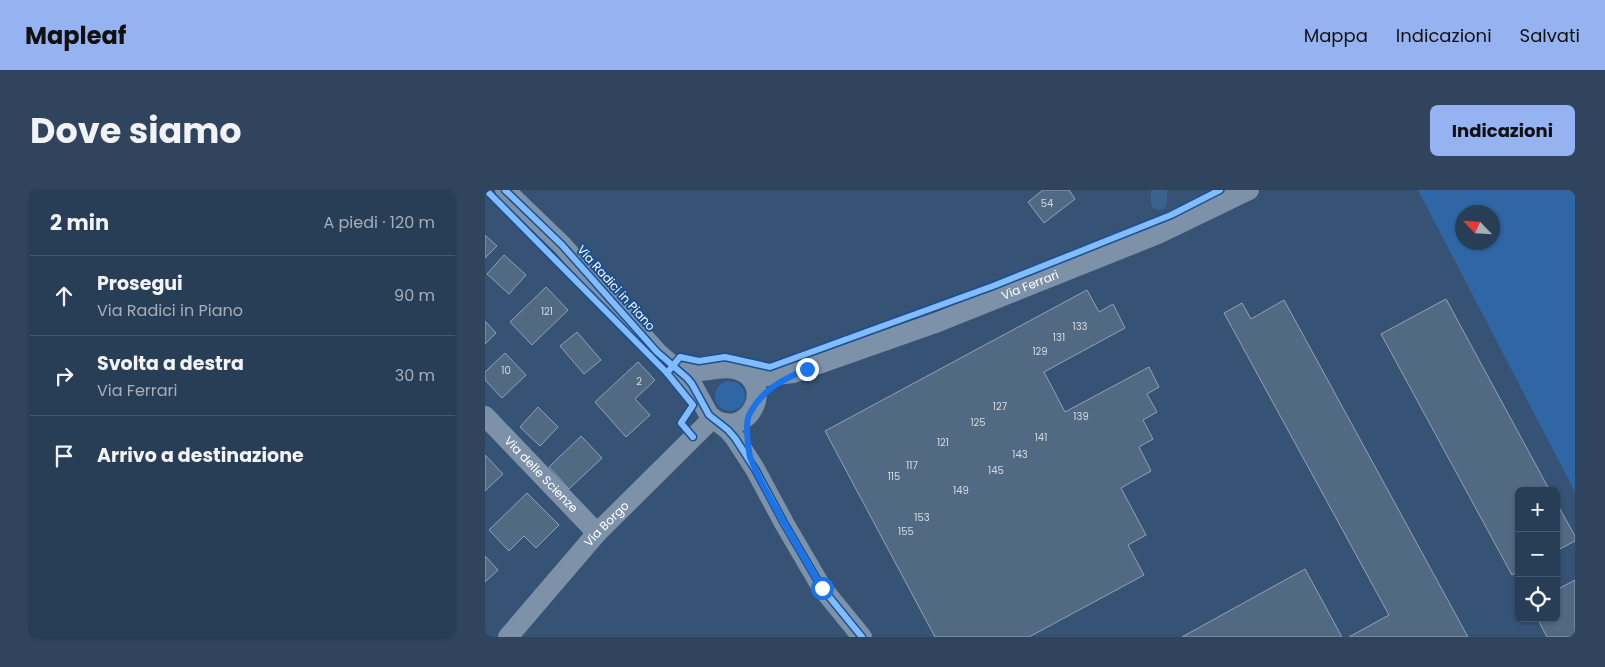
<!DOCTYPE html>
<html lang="it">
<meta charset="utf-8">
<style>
body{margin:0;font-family:Poppins,sans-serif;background:#30455d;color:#f1f3f6}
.controls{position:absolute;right:15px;bottom:15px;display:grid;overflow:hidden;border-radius:8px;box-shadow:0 1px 4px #0004}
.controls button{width:45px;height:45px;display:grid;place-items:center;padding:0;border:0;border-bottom:1px solid #44576d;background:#283e57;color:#f1f3f6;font:25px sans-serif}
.compass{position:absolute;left:970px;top:15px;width:45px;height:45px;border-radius:50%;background:#283e57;box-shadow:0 1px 4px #0004;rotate:295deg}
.stop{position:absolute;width:15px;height:15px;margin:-11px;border:4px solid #1a73e8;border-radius:50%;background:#fff}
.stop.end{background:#1a73e8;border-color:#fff;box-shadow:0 1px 5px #0008}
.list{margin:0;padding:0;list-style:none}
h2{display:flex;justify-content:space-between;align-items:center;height:65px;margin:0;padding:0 20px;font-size:21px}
h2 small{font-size:16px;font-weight:400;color:#a5aeba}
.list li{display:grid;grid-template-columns:32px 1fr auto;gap:15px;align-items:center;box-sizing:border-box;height:80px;padding:0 20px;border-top:1px solid #44576d}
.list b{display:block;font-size:19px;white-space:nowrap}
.list p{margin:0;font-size:16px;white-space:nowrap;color:#a5aeba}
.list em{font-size:16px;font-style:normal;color:#a5aeba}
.icon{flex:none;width:28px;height:28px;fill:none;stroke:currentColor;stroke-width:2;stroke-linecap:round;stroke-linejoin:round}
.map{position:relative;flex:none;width:1090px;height:447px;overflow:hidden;border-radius:8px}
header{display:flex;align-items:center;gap:30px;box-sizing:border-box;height:70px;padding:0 25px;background:#95b2f1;color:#111}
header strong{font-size:24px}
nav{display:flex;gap:28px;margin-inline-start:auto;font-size:18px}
.intro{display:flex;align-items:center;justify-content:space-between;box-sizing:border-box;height:120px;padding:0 30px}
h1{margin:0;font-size:35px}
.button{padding:12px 22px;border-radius:8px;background:#95b2f1;color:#111;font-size:18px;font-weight:700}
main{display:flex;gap:30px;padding:0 30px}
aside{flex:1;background:#283e57;border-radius:8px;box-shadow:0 1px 4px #0004}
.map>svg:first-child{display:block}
.green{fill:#2f66a5;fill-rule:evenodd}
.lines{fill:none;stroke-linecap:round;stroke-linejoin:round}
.canal{stroke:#3b618d;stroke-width:16}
.building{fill:#526984;stroke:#92a2b6}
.minor{stroke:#7d92a8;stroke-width:20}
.cycleway-casing{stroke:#1b4f8f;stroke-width:9}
.cycleway{stroke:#80bcff;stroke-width:6}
.route{stroke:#1a73e8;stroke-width:6}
.labels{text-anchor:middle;stroke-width:4;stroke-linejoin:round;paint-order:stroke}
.number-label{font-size:10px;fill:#d4dae0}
.street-label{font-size:12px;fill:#fff;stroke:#1b4f8f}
</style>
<header>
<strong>Mapleaf</strong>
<nav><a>Mappa</a><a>Indicazioni</a><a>Salvati</a></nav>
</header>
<div class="intro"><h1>Dove siamo</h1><a class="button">Indicazioni</a></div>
<main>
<aside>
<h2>2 min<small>A piedi · 120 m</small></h2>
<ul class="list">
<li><svg class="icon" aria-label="ahead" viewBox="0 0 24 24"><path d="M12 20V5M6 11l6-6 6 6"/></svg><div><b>Prosegui</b><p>Via Radici in Piano</p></div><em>90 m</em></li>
<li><svg class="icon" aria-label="right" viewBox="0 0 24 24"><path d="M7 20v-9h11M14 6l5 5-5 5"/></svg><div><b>Svolta a destra</b><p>Via Ferrari</p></div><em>30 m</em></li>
<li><svg class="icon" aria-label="arrive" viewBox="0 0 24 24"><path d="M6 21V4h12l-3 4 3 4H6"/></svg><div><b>Arrivo a destinazione</b></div></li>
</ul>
</aside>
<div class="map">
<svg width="1090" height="447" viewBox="0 0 1090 447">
<rect width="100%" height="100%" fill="#365274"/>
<g class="green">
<path d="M933,0H1090V302ZM978,22H1008V52H978Z"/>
<circle cx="245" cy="206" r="15"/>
</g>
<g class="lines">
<path class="canal" d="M674,0V12"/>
</g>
<g class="building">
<path d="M558,0H584L590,9L559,33L543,12Z"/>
<path d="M0,45L12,56L0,68Z"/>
<path d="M19,65L41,85L24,104L2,84Z"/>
<path d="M61,97L83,120L47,155L25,132Z"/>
<path d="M602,100L614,122L628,114L640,138L559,182L580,222L664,177L674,197L662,204L672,222L658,230L668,249L654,257L666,281L636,298L661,345L643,355L659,385L544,447H450L340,241Z"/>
<path d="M961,109L1065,301H1034V381L1027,385L896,144Z"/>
<path d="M799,110L983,447H864L904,425L739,123L757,113L766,129Z"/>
<path d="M0,131L11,143L0,154Z"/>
<path d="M92,142L116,170L99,184L75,156Z"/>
<path d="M20,163L41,185L17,208L0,190V182Z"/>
<path d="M153,172L170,190L150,209L165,225L141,247L110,212Z"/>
<path d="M53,217L73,237L55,256L35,237Z"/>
<path d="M96,246L117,268L84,299L64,277Z"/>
<path d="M0,265L18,284L0,301Z"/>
<path d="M42,303L74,335L51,358L39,346L24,361L4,340Z"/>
<path d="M1071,312L1090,346V351L1071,361Z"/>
<path d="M0,366L13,380L0,392Z"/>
<path d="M820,379L857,447H697Z"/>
<path d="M1090,390V447H1062L1052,428H1071V400Z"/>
</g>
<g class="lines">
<g class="minor">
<path d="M20,0L77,55L172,162L202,188L207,194L224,225L243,240L250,248L270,279L299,333L337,398L377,447"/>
<path d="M189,175C197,178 204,181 212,181C227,181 244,174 258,182C288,199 264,245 232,231"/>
<path id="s1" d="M256,181L275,187L308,183L453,132L673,44L764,0"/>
<path id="s2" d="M0,226L112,343"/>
<path id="s3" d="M23,447L112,343L228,228"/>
</g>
<g class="cycleway-casing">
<g id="cycleway">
<path d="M1,0L182,183L208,215L196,233L208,247"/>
<path d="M20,0L77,55L172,162L202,188L207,194L224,225L243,240L250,248L270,279L299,333L337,398L377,447"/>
<path d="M182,183L195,167L214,171L240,167L285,177L508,96L686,25L735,0"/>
</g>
</g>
<use href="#cycleway" class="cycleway"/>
</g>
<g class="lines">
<path class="route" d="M322,179C297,190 277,199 264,225C260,234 263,257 265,267C270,281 278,295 285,308C302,338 319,368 337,398"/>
</g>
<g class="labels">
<g class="number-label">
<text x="562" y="17">54</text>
<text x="62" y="125">121</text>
<text x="595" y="140">133</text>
<text x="574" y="151">131</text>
<text x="555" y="165">129</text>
<text x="21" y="184">10</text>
<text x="154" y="195">2</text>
<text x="515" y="220">127</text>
<text x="596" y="230">139</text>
<text x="493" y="236">125</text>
<text x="556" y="251">141</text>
<text x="458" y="256">121</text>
<text x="535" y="268">143</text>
<text x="427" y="279">117</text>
<text x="511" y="284">145</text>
<text x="409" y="290">115</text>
<text x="476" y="304">149</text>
<text x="437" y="331">153</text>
<text x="421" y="345">155</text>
</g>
<g class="street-label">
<text dy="4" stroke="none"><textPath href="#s1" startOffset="306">Via Ferrari</textPath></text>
<text transform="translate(131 98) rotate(48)" y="4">Via Radici in Piano</text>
<text dy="4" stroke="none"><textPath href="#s2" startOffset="81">Via delle Scienze</textPath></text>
<text dy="4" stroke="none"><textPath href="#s3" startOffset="150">Via Borgo</textPath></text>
</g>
</g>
</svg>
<div class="controls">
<button>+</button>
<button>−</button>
<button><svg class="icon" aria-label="locate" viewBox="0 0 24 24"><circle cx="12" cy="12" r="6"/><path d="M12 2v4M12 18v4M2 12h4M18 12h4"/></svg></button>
</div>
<svg class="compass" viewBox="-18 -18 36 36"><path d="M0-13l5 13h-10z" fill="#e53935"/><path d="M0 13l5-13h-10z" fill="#a5aeba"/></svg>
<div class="stop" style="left:337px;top:398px"></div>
<div class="stop end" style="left:322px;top:179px"></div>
</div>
</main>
